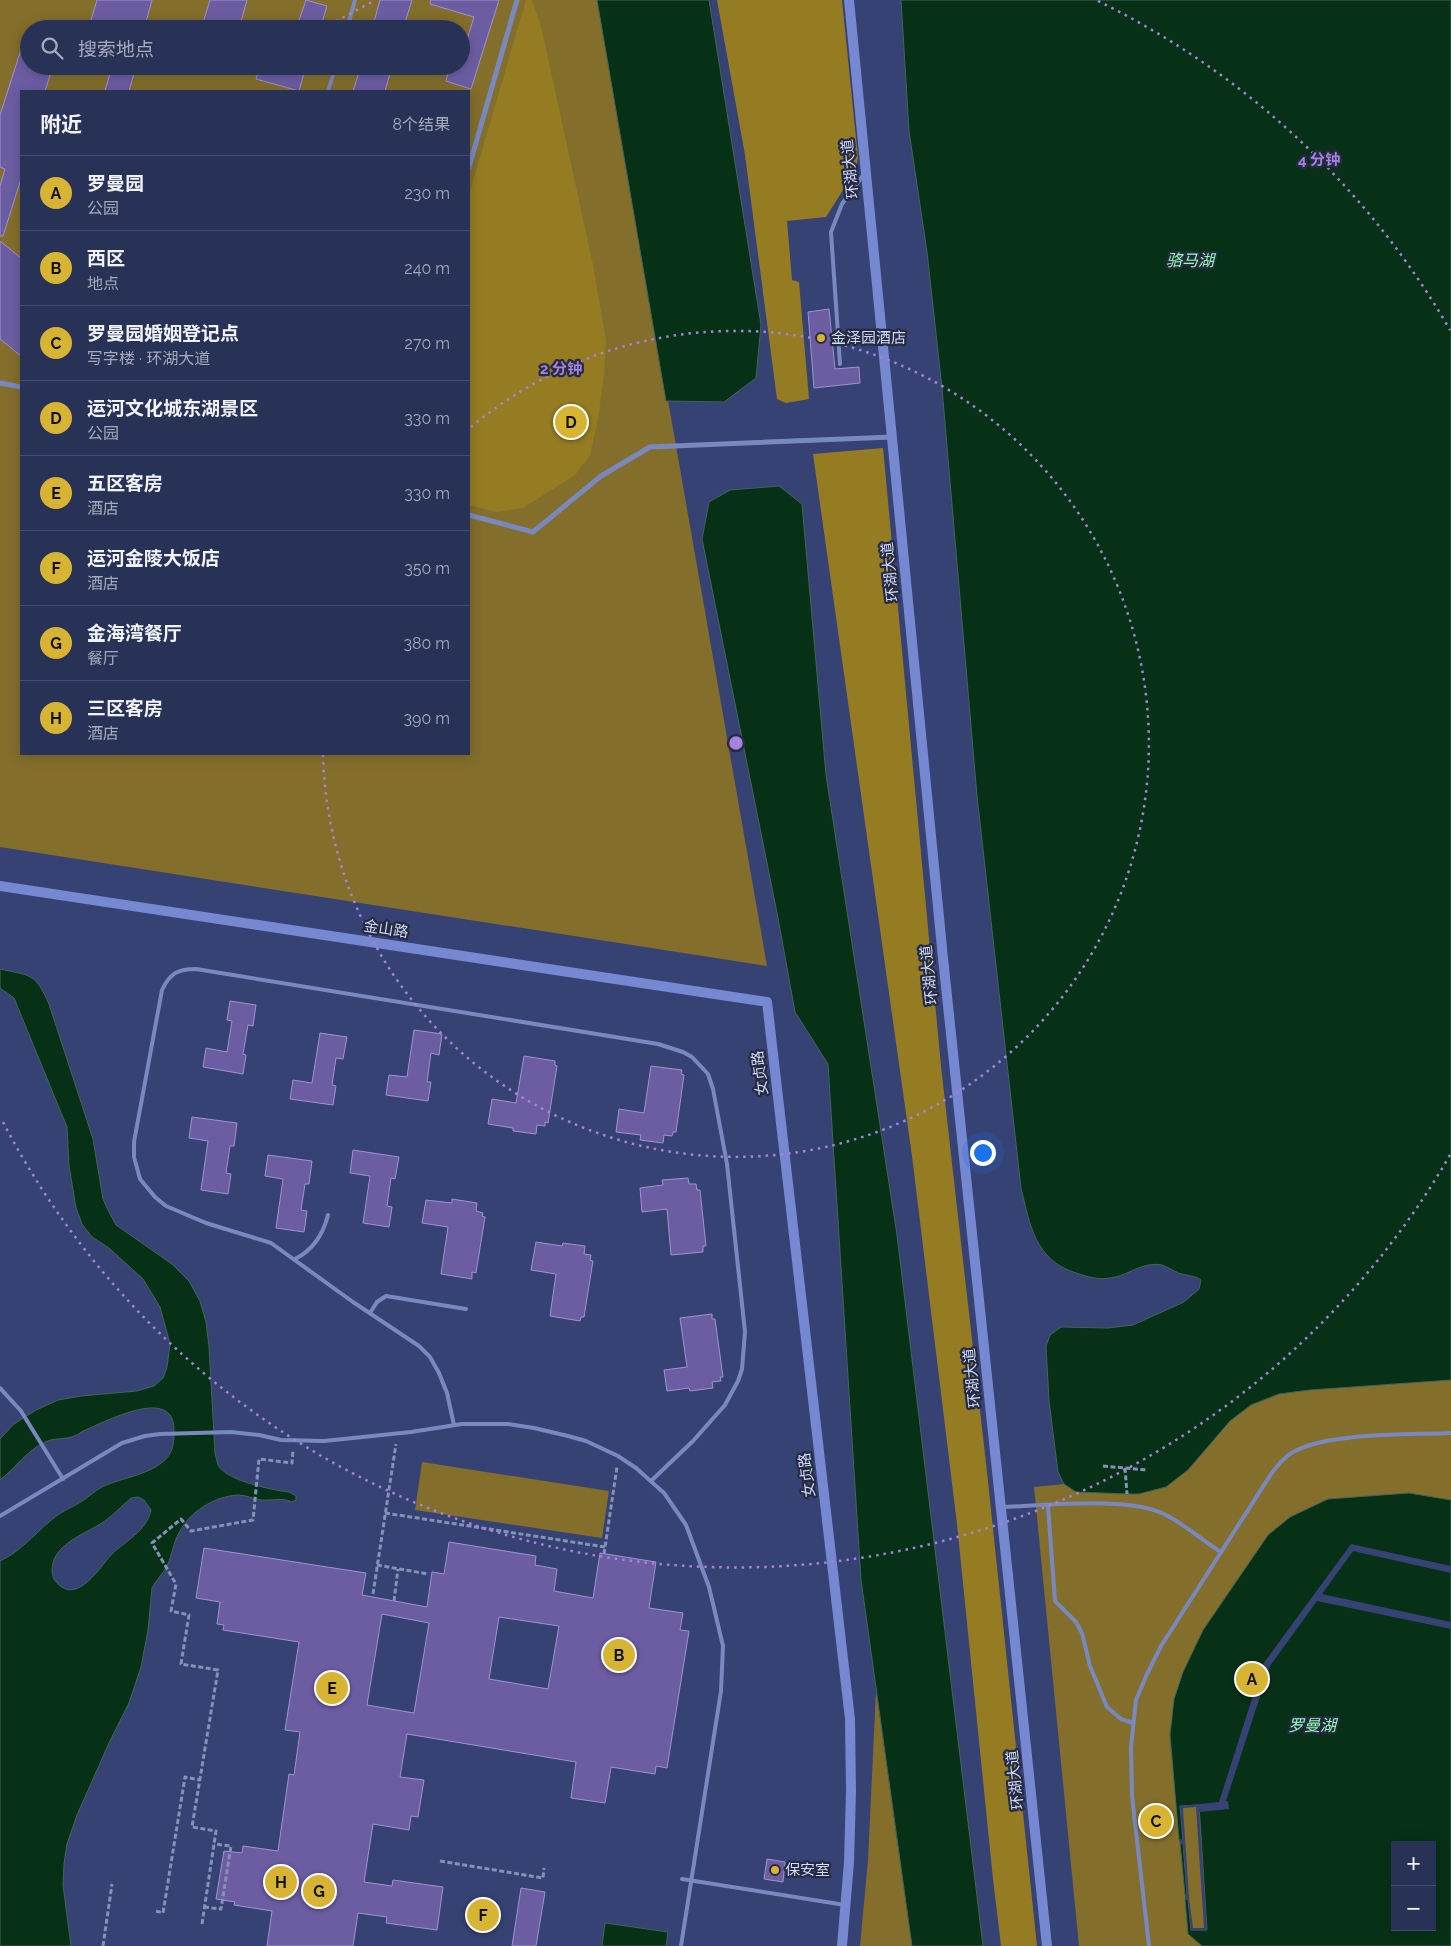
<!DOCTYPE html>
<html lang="zh">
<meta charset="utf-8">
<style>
body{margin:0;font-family:Raleway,"Noto Sans SC",sans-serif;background:#343e60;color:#f1f3f6}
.controls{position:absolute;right:15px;bottom:15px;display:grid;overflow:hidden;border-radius:0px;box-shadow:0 2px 12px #0003}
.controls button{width:45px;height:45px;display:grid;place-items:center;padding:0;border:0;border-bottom:1px solid #444d6c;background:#283256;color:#f1f3f6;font:25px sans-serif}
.you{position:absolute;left:982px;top:1152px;width:18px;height:18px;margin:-12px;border:4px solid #fff;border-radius:50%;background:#1a73e8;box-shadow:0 0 0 8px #1a73e833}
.badge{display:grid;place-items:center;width:32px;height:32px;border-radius:50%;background:#d8b434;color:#111;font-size:16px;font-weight:700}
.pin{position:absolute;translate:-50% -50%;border:2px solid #fff;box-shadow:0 1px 5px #0006}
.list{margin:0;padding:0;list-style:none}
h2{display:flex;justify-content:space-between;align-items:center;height:65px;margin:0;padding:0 20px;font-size:21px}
h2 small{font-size:16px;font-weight:400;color:#a5aab9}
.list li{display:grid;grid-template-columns:32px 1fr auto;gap:15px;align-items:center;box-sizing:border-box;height:75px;padding:0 20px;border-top:1px solid #444d6c}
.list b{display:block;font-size:19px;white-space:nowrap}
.list p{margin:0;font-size:16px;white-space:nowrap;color:#a5aab9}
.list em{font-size:16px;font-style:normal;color:#a5aab9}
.icon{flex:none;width:28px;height:28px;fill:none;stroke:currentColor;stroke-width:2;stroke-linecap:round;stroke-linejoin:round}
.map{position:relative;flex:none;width:1451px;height:1946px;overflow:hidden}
.search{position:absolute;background:#283256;box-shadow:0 2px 12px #0003;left:20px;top:20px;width:450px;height:55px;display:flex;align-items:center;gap:12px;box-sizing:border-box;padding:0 18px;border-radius:28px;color:#a5aab9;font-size:19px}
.panel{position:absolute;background:#283256;box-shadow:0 2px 12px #0003;left:20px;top:90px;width:450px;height:665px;border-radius:0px}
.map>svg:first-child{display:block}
.green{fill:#836e2c;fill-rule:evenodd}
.forest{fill:#957c23}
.water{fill:#073117;stroke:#44645a;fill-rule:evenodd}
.pier{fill:#364273;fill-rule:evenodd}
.building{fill:#6c5da3;stroke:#9e94cf;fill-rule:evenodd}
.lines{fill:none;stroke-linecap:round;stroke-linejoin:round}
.path{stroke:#8691b8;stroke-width:3;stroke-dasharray:5 2.5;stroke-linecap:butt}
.lane{stroke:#7989c0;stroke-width:4}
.street{stroke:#7989c0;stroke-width:5}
.secondary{stroke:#7588d1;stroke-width:10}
.ring{fill:none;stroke:#a683dc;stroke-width:2.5;stroke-dasharray:2.5 5}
.poi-dot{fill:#d8b434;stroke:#252b42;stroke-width:2}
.labels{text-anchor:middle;stroke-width:4.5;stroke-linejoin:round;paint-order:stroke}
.street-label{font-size:15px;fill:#d1daf8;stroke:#252b42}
.poi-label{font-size:15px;fill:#d1daf8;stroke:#252b42;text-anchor:start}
.water-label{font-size:16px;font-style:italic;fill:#95fab1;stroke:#252b42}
.centre{fill:#a683dc;stroke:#252b42;stroke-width:2.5}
.ring-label{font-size:15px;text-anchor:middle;font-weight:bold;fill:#a683dc;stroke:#252b42;stroke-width:4.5;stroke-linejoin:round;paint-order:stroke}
</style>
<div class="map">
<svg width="1451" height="1946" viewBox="0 0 1451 1946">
<rect width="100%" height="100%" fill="#364273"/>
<g class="green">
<path d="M0,0H598L767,966L0,847ZM29,29H461V66H29ZM21,91H469V754H21Z"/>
<path d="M1451,1380V1946H1079L1034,1487L1064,1484L1076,1492L1209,1444L1230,1421L1251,1405L1278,1394L1310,1390ZM1395,1845H1432V1927H1395Z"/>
<path d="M422,1462L609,1491L602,1538L415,1510Z"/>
<path d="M876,1691L912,1946H860L868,1860Z"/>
</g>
<g class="forest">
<path d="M526,0H532L541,26L593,265L606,341L604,375L598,419L590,455L575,475L523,508L497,512L469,505V195Z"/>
<path d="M717,0H842L858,158L855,171L826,217L787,221L792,280L799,282L809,399L786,403L777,399L745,155Z"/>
<path d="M883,448L941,1066L987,1472L1037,1946H1001L993,1879L957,1524L912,1156L813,454Z"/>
</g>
<g class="water">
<path d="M597,0H709L761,325L756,378L724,402L666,401Z"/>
<path d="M901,0H1451V1380L1310,1390L1279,1394L1251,1405L1230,1421L1188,1470L1166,1487L1139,1494H1127L1076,1492L1064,1484L1058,1472L1049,1401L1046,1346L1050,1335L1061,1327L1108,1328L1133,1325L1184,1302L1199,1289L1201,1280C1194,1275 1187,1276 1179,1273C1173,1271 1168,1267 1162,1265C1143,1261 1128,1276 1110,1278C1098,1280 1088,1277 1076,1273C1035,1260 1030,1225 1021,1188L977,796L942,388L927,252L909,131Z"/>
<path d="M779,486L802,504L826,775L897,1235L983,1946H912L861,1580L828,1064L795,1012L778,918L702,539L709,502L730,490Z"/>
<path d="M0,969C32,976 35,973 49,1004L93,1139L103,1199L108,1210L116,1225L172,1264L189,1281L200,1301L206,1322L209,1346L215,1453C216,1457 217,1462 218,1465C227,1481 272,1490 289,1492L296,1496V1500L292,1502C281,1497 273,1501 261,1500C254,1499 246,1495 238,1495C215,1496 189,1512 179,1533C173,1543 172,1556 167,1566C163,1574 156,1580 152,1588L148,1630L141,1667L129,1703L109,1743L77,1815L67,1844L64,1863L63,1885L71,1946H0V1561C24,1550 38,1529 59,1514C65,1510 73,1507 79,1503C88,1498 95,1490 104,1486C124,1477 150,1475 166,1459C174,1450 174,1441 174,1430C174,1384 103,1423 83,1431C69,1442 59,1436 45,1442C26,1451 16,1468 0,1480V1439L14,1424L36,1410L58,1400L81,1396L137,1391L154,1386L163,1378L167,1367L170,1344L160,1307L143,1279L109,1248L92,1237L82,1224L76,1208L69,1166L67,1127L62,1115L14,998L0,988ZM138,1497L144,1500L151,1510C147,1531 125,1541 111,1555C100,1567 78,1604 58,1584C52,1578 51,1572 53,1563C58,1542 89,1532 105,1521C114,1514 122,1506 131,1498Z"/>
<path d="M1409,1493L1451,1500V1946H1202L1188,1934L1185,1899H1188L1191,1930H1207L1199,1805L1180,1806L1183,1840H1179L1170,1735L1174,1699L1183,1672L1203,1630L1268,1535L1290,1517L1328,1499ZM1395,1845H1432V1927H1395Z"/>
<path d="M1180,1843H1183L1187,1895H1185Z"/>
<path d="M605,1923L668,1932L666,1946H602Z"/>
</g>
<path class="pier" d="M1351,1544L1451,1566V1573L1353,1551L1322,1594L1451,1622V1629L1317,1601L1270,1666L1226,1801H1228L1229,1809L1199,1812L1207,1930L1191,1931L1188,1899H1185V1895H1187L1183,1843H1180L1179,1840H1183L1180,1806L1219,1802L1263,1664ZM1196,1807L1204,1928H1193L1189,1897L1183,1808Z"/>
<g class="building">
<path d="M97,0H152L144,29H120L91,20Z"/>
<path d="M210,0H247L239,29H201Z"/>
<path d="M306,0L327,6L320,29H296Z"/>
<path d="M380,0H412L403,29H372Z"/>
<path d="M431,0H499L471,89L446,81L450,66H461V45L465,46L474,17L430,4Z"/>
<path d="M26,34L29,35V66H53L45,91H21V179L3,236H0V186L5,169L0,167V115Z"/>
<path d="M112,66H136L129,91H105Z"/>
<path d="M260,66H306L299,91L256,79Z"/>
<path d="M361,66H392L385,91H353Z"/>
<path d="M0,241L21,258V356L0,339Z"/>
<path d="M829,309L835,369L859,367L860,383L814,388L808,312Z"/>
<path d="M230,1001L256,1005L253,1026L248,1025L243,1054L246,1055L243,1074L203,1067L206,1048L227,1052L232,1021L227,1020Z"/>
<path d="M414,1030L442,1034L439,1055L431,1053L427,1082H431L428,1101L386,1095L389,1075L407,1077Z"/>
<path d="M320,1033L347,1037L343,1059L336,1058L332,1085L336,1086L333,1105L290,1099L293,1080L312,1083Z"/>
<path d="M524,1056L555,1061V1065L557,1066L548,1123L545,1122V1126L537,1125L536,1134L513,1131V1128L488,1124L492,1099L516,1103Z"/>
<path d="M651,1066L682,1070L681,1074L684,1075L676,1132H673L672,1136L664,1135L663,1143L640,1140L641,1135L616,1132L619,1109L644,1113Z"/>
<path d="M192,1117L237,1123L234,1146H230L226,1173L231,1174L228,1194L201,1190L208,1141L189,1138Z"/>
<path d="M353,1150L399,1157L395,1179L391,1178L387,1206L392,1207L389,1227L363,1223L370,1176L350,1173Z"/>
<path d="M268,1155L312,1161L309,1184H305L301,1210L307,1211L304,1232L276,1228L283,1179L265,1176Z"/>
<path d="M688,1178L689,1184H696L697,1190H700L706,1246H703V1252L671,1255L667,1209L642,1212L640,1188L663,1185L662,1180Z"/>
<path d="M452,1199L477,1203L476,1211L483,1213L482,1216L485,1217L476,1273L472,1272V1279L441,1274L448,1227L422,1223L426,1200L452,1203Z"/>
<path d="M536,1242L562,1246L563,1243L585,1246L584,1254L591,1255L590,1260L593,1261L584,1317H581L580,1321L550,1316L556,1274L531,1270Z"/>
<path d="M712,1314V1319H715L723,1377H720L721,1381L712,1382L713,1388L690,1391L689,1388L667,1391L664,1370L687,1367L680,1318Z"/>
<path d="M449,1542L536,1556L535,1565L557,1569L554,1591L593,1598L600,1553L656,1562L649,1608L683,1613L680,1630L689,1631L667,1768L656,1766L655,1774L611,1767L605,1803L571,1798L576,1762L407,1734L400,1777L424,1780L418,1817L411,1816L409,1830L373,1824L364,1882L392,1886L393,1880L443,1887L437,1930L386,1923L387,1917L358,1913L353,1946H267L272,1911L234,1905L235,1902L216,1899L224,1851L242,1853L243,1846L278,1851L289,1774L294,1775L300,1732L285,1730L299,1642L223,1630L224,1625L217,1624L220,1602L196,1598L204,1548L366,1573L362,1595L427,1607L432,1572L444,1574ZM382,1614L429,1623L414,1713L367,1705ZM499,1617L559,1626L548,1689L489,1679Z"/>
<path d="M767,1859L785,1862L783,1882L764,1879Z"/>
<path d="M521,1888L545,1892L536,1946H512Z"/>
</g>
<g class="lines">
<g class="path">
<path d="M1103,1466L1147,1470"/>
<path d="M1125,1468L1127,1494"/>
<path d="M385,1513L605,1547"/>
<path d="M604,1554L617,1467"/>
<path d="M377,1565L428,1574"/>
<path d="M373,1594L396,1444"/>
<path d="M394,1601L398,1569"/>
<path d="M440,1861L543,1878L544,1868"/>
<path d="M204,1907L221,1909L231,1846L214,1844"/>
<path d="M156,1911L163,1913L185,1777L200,1780"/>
<path d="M202,1924L216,1831L192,1827L218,1670L181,1664L189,1615L171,1611L176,1584L152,1543L181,1519L191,1531L253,1520L259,1459L292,1463L293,1450"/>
<path d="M103,1946L112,1884"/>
</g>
<g class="lane">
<path d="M347,29L355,0"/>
<path d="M328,91L336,66"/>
<path d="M840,364L831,232L842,204L864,174"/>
<path d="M295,1259C313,1250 323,1235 328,1215"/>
<path d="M370,1313L377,1302L386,1296L466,1309"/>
<path d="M0,1388L21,1411L63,1479"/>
<path d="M454,1425L447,1393L439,1373L430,1357L419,1346L353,1302L271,1243L206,1223L166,1206L155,1197L140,1179L134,1157V1142L162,990C170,973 178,969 196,969L658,1044L683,1052L692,1057L708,1074L713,1089L727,1164L745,1332L742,1369L738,1381L725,1405L693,1441L651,1481"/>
<path d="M1048,1506L1055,1601L1076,1622L1082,1633L1090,1666L1107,1707L1121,1719L1133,1723"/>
<path d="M1001,1507C1043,1506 1128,1496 1164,1514C1184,1524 1202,1540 1221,1552"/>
<path d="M0,1516L122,1443L145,1436L160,1434L231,1432L259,1435L281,1440L324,1441L411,1432L462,1424H508L534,1428L568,1436L586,1441L618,1456L636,1468L664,1493L686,1525L709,1587L723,1646L721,1691L681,1946"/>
<path d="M682,1879L845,1905"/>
<path d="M1149,1946L1132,1796L1131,1747L1136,1700L1147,1674L1161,1646L1271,1474C1278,1465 1284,1457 1293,1452C1329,1432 1409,1435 1451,1433"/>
</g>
<g class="street">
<path d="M469,167L517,0"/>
<path d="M0,383L21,387"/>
<path d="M469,515L533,532L601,476L650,447L892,437"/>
</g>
<g class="secondary">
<path d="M849,0L943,958L1047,1946"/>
<path d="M0,886L767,1002L850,1719L851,1791L849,1862L842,1946"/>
</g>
</g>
<g class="ring">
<path d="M471 427A413 413 0 1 1 323 754"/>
<path d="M1450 1155A825 825 0 0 1 1 1118M323 29A825 825 0 0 1 374 1M1098 1A825 825 0 0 1 1450 330"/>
</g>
<g class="poi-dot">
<circle cx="821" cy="338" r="5"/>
<circle cx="775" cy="1870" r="5"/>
</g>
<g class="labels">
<g class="street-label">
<text transform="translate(850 169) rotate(-96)" y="5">环湖大道</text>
<text transform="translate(890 572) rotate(-96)" y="5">环湖大道</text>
<text transform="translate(386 929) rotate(9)" y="5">金山路</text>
<text transform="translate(929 975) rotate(-96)" y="5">环湖大道</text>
<text transform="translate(760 1073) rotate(-97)" y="5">女贞路</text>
<text transform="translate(972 1378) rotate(-96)" y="5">环湖大道</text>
<text transform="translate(807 1475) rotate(-97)" y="5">女贞路</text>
<text transform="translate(1015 1780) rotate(-96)" y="5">环湖大道</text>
</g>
<g class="poi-label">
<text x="831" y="343">金泽园酒店</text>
<text x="785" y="1875">保安室</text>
</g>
<g class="water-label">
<text x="1190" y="266">骆马湖</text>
<text x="1312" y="1731">罗曼湖</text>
</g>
</g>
<circle cx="736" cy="743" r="8" class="centre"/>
<g class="ring-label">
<text x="1319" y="165">4 分钟</text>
<text x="561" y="374">2 分钟</text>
</g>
</svg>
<div class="controls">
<button>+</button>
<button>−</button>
</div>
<div class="you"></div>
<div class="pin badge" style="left:1252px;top:1679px">A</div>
<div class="pin badge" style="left:619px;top:1655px">B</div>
<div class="pin badge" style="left:1156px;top:1821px">C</div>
<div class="pin badge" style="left:571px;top:422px">D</div>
<div class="pin badge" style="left:332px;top:1688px">E</div>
<div class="pin badge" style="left:483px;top:1915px">F</div>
<div class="pin badge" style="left:319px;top:1891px">G</div>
<div class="pin badge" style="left:281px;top:1882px">H</div>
<div class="search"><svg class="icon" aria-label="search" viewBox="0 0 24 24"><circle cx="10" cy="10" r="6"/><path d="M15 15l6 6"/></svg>搜索地点</div>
<section class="panel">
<h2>附近<small>8个结果</small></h2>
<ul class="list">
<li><span class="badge">A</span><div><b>罗曼园</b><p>公园</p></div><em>230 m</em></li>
<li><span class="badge">B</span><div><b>西区</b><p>地点</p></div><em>240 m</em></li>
<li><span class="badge">C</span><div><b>罗曼园婚姻登记点</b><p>写字楼 · 环湖大道</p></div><em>270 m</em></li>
<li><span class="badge">D</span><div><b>运河文化城东湖景区</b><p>公园</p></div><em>330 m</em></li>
<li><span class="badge">E</span><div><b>五区客房</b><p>酒店</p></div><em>330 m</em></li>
<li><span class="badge">F</span><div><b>运河金陵大饭店</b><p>酒店</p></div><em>350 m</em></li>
<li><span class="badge">G</span><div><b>金海湾餐厅</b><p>餐厅</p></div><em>380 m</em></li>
<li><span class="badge">H</span><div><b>三区客房</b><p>酒店</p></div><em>390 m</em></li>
</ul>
</section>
</div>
